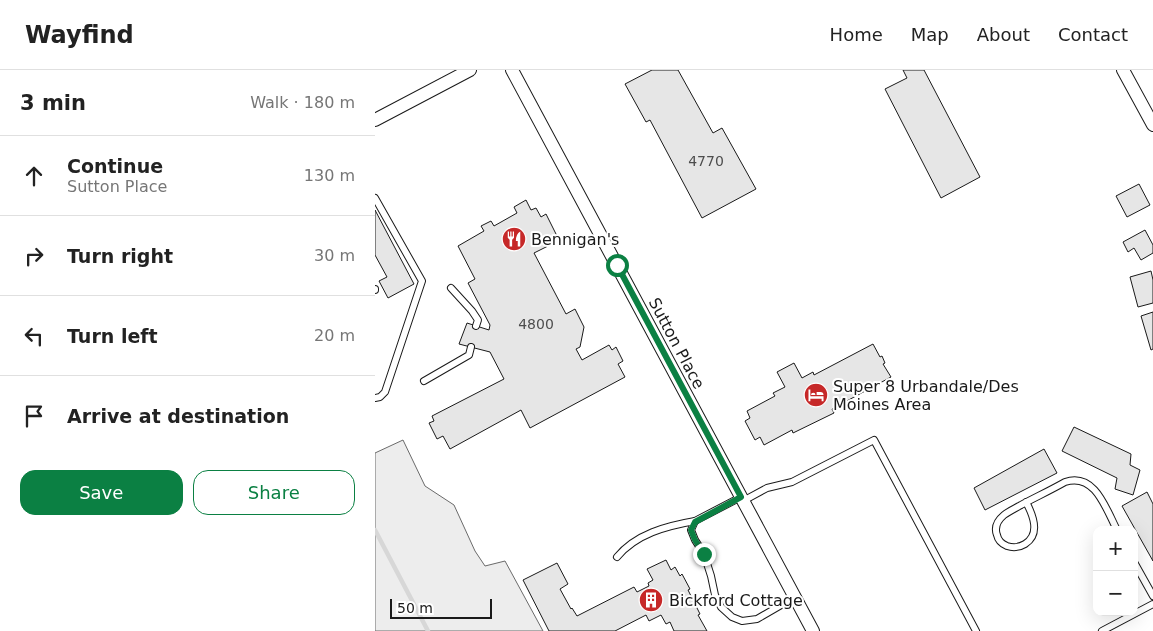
<!DOCTYPE html>
<meta charset="utf-8">
<style>
body{margin:0;font-family:"DejaVu Sans",sans-serif;background:#f2f2f2;color:#222}
.controls{position:absolute;right:15px;bottom:15px;display:grid;overflow:hidden;border-radius:10px;box-shadow:0 5px 20px #0002}
.controls button{width:45px;height:45px;display:grid;place-items:center;padding:0;border:0;border-bottom:1px solid #e0e0e0;background:#fff;color:#222;font:25px sans-serif}
.scale{position:absolute;left:15px;bottom:12px;width:102px;box-sizing:border-box;padding-left:5px;border:2px solid #1a1a1a;border-top:0;font-size:14px;line-height:18px;white-space:nowrap;color:#1a1a1a;-webkit-text-stroke:4px #fff;paint-order:stroke}
.stop{position:absolute;width:15px;height:15px;margin:-11px;border:4px solid #0b8043;border-radius:50%;background:#fff}
.stop.end{background:#0b8043;border-color:#fff;box-shadow:0 1px 5px #0008}
.list{margin:0;padding:0;list-style:none}
h2{display:flex;justify-content:space-between;align-items:center;height:65px;margin:0;padding:0 20px;font-size:21px}
h2 small{font-size:16px;font-weight:400;color:#767676}
.list li{display:grid;grid-template-columns:32px 1fr auto;gap:15px;align-items:center;box-sizing:border-box;height:80px;padding:0 20px;border-top:1px solid #e0e0e0}
.list b{display:block;font-size:19px;white-space:nowrap}
.list p{margin:0;font-size:16px;white-space:nowrap;color:#767676}
.list em{font-size:16px;font-style:normal;color:#767676}
.actions{display:flex;gap:10px;padding:15px 20px}
.actions a{flex:1;padding:11px 0;border:1px solid #0b8043;border-radius:15px;text-align:center;font-size:18px;color:#0b8043}
.actions .main{background:#0b8043;color:#fff}
.icon{flex:none;width:28px;height:28px;fill:none;stroke:currentColor;stroke-width:2;stroke-linecap:round;stroke-linejoin:round}
.map{position:relative;flex:none;width:778px;height:561px;overflow:hidden}
header{display:flex;align-items:center;gap:30px;box-sizing:border-box;height:70px;padding:0 25px;background:#fff;border-bottom:1px solid #e0e0e0}
header strong{font-size:24px}
nav{display:flex;gap:28px;margin-inline-start:auto;font-size:18px}
main{display:flex}
aside{flex:1;background:#fff}
.map>svg:first-child{display:block}
.green{fill:#ededed;stroke:#6a6a6a}
.lines{fill:none;stroke-linecap:round;stroke-linejoin:round}
.stream{stroke:#d7d7d7;stroke-width:4.5}
.building{fill:#e6e6e6;stroke:#1a1a1a}
.lane-casing{stroke:#1a1a1a;stroke-width:8}
.street-casing{stroke:#1a1a1a;stroke-width:14}
.lane{stroke:#fff;stroke-width:6}
.street{stroke:#fff;stroke-width:12}
.route{stroke:#0b8043;stroke-width:6}
.labels{text-anchor:middle;stroke-width:4;stroke-linejoin:round;paint-order:stroke}
.number-label{font-size:14px;fill:#4d4d4d}
.poi-label{font-size:16px;fill:#1a1a1a;stroke:#fff;text-anchor:start}
.street-label{font-size:16px;fill:#1a1a1a;stroke:#fff}
</style>
<header>
<strong>Wayfind</strong>
<nav><a>Home</a><a>Map</a><a>About</a><a>Contact</a></nav>
</header>
<main>
<aside>
<h2>3 min<small>Walk · 180 m</small></h2>
<ul class="list">
<li><svg class="icon" aria-label="ahead" viewBox="0 0 24 24"><path d="M12 20V5M6 11l6-6 6 6"/></svg><div><b>Continue</b><p>Sutton Place</p></div><em>130 m</em></li>
<li><svg class="icon" aria-label="right" viewBox="0 0 24 24"><path d="M7 20v-9h11M14 6l5 5-5 5"/></svg><div><b>Turn right</b></div><em>30 m</em></li>
<li><svg class="icon" aria-label="left" viewBox="0 0 24 24"><path d="M17 20v-9H6M10 6l-5 5 5 5"/></svg><div><b>Turn left</b></div><em>20 m</em></li>
<li><svg class="icon" aria-label="arrive" viewBox="0 0 24 24"><path d="M6 21V4h12l-3 4 3 4H6"/></svg><div><b>Arrive at destination</b></div></li>
</ul>
<div class="actions"><a class="main">Save</a><a>Share</a></div>
</aside>
<div class="map">
<svg width="778" height="561" viewBox="0 0 778 561">
<rect width="100%" height="100%" fill="#fff"/>
<path class="green" d="M28,370L50,416L79,435L100,481L110,496L130,491L168,561H0V383Z"/>
<g class="lines">
<path class="stream" d="M0,460L53,561"/>
</g>
<g class="building">
<path d="M277,0H303L338,63L347,58L381,119L327,148L275,50L271,52L250,14Z"/>
<path d="M528,0H549L605,107L566,128L510,19L532,8Z"/>
<path d="M764,114L775,135L752,147L741,126Z"/>
<path d="M151,130L156,140L161,138L166,147L171,144L182,166L173,171L175,175L159,183L191,244L200,239L209,257L205,277L201,279L207,290L234,275L237,280L241,277L248,291L243,294L250,307L155,358L146,340L75,379L68,366L62,369L54,353L59,351L57,346L129,309L115,282L84,274L92,253L114,260L115,255L93,213L100,209L83,176L109,161L106,156L116,151L119,156L142,143L139,137Z"/>
<path d="M0,140L39,214L13,228L4,211L12,207L0,185Z"/>
<path d="M770,160L778,175V183L766,190L759,178L753,182L748,172Z"/>
<path d="M776,201L778,210V233L763,237L755,207Z"/>
<path d="M778,242V279L776,280L766,246Z"/>
<path d="M498,274L505,287L507,286L510,293L508,294L516,307L457,339L459,343L418,363L417,360L389,375L385,367L380,370L370,351L375,348L372,341L400,326L398,323L410,317L402,302L419,293L427,308L438,302L439,305Z"/>
<path d="M699,357L756,384L755,395L765,400L758,425L740,419L742,408L687,381Z"/>
<path d="M669,379L682,403L610,440L599,418Z"/>
<path d="M772,422L778,434V491L747,436Z"/>
<path d="M291,490L296,500L300,497L305,506L307,504L315,519L313,520L325,544L323,545L332,561H299L295,552L291,554L286,545L274,551L271,545L240,561H174L148,510L182,493L193,514L185,519L196,539L197,538L202,546L259,517L262,522L274,516L273,513L278,510L272,499Z"/>
</g>
<g class="lines">
<g class="lane-casing">
<g id="lane">
<path d="M0,128L47,211L10,322L5,327L0,328"/>
<path d="M76,218L97,241L103,250L101,256"/>
<path d="M0,219V220"/>
<path d="M49,311L94,285L96,277"/>
<path d="M366,427L320,451L316,460L320,470L329,484L336,506L340,525L346,537L357,547L367,551L382,549L420,527"/>
<path d="M368,431L392,418L417,412L499,370L601,561"/>
<path d="M651,432C658,445 666,464 650,474C645,477 638,478 632,476C627,474 623,470 622,465C619,457 623,450 629,445C634,441 641,438 646,435C661,427 676,420 690,412C720,402 731,439 742,460"/>
<path d="M242,487C261,464 291,456 320,451"/>
<path d="M759,492L778,526"/>
<path d="M727,561L778,534"/>
</g>
</g>
<g class="street-casing">
<g id="street">
<path d="M137,0L438,561"/>
<path d="M748,0L778,55"/>
<path d="M0,50L95,0"/>
</g>
</g>
<use href="#lane" class="lane"/>
<use href="#street" class="street"/>
</g>
<g class="lines">
<path class="route" d="M242,195L366,427L320,452L316,460L320,470L329,484"/>
</g>
<defs>
<g id="restaurant-disc" transform="scale(1.25)"><circle r="9.5" fill="#c62828" stroke="#fff"/><path d="M-5-6h1v4h1v-4h1v4h1v-4h1v5L-1.5 .5V6h-2V.5L-5-1ZM5-6V6H3V1.5H1.5Q1.5-4 5-6Z" fill="#fff"/></g>
<g id="hotel-disc" transform="scale(1.25)"><circle r="9.5" fill="#c62828" stroke="#fff"/><path d="M-6-4.5h1.5V1H6V5H4.5V3h-9V5H-6ZM-4 0a1.8 1.8 0 1 1 3.6 0ZM.5 0V-2.5h3Q6-2.5 6 0Z" fill="#fff"/></g>
<g id="building-disc" transform="scale(1.25)"><circle r="9.5" fill="#c62828" stroke="#fff"/><path d="M-4-6H4V6H1V3H-1V6H-4ZM-2.5-4.3h1.7v1.8h-1.7ZM.8-4.3h1.7v1.8H.8ZM-2.5-1h1.7V.8h-1.7ZM.8-1h1.7V.8H.8Z" fill="#fff"/></g>
</defs>
<g fill-rule="evenodd">
<use href="#restaurant-disc" x="139" y="169"/>
<use href="#hotel-disc" x="441" y="325"/>
<use href="#building-disc" x="276" y="530"/>
</g>
<g class="labels">
<g class="number-label">
<text x="331" y="96">4770</text>
<text x="161" y="259">4800</text>
</g>
<g class="poi-label">
<text x="156" y="175">Bennigan's</text>
<text x="458" y="322">Super 8 Urbandale/Des<tspan x="458" dy="18">Moines Area</tspan></text>
<text x="294" y="536">Bickford Cottage</text>
</g>
<g class="street-label">
<text transform="translate(302 273) rotate(62)" y="6">Sutton Place</text>
</g>
</g>
</svg>
<div class="controls">
<button>+</button>
<button>−</button>
</div>
<div class="scale">50 m</div>
<div class="stop" style="left:242px;top:195px"></div>
<div class="stop end" style="left:329px;top:484px"></div>
</div>
</main>
